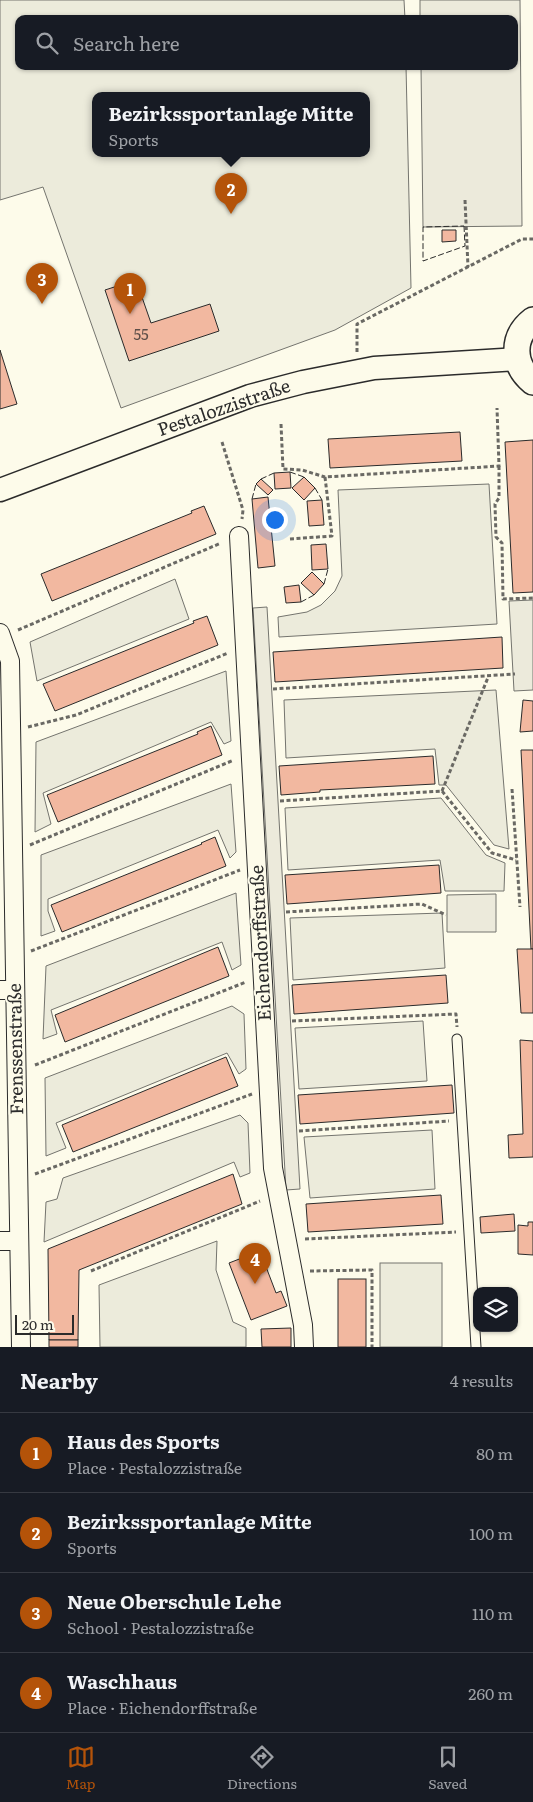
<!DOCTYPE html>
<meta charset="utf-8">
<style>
body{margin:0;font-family:Literata,serif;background:#20242c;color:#f1f3f6}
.controls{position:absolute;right:15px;bottom:15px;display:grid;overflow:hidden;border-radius:10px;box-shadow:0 1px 4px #0004}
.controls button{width:45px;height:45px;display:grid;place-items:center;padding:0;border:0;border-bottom:1px solid #363941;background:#171b24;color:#f1f3f6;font:25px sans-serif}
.scale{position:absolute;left:15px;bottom:12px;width:59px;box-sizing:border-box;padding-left:5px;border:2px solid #2b2b2b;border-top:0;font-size:14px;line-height:18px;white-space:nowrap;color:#2b2b2b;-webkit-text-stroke:4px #fdfbea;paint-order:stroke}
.you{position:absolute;left:274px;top:519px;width:18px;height:18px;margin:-12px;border:4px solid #fff;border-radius:50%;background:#1a73e8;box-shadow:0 0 0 8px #1a73e833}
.badge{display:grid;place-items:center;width:32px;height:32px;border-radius:50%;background:#b45309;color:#fff;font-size:16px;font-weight:700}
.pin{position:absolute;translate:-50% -41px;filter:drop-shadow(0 1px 2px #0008)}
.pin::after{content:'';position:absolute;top:26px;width:18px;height:15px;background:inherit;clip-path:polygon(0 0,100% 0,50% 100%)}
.popup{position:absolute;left:92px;top:92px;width:278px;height:65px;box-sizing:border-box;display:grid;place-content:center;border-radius:10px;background:#171b24;filter:drop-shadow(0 1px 4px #0005);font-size:16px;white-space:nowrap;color:#9ea1a6}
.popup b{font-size:19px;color:#f1f3f6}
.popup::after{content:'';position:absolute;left:50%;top:100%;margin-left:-10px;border:10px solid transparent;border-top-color:#171b24}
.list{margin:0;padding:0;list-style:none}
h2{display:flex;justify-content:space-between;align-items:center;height:65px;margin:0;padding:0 20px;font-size:21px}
h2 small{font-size:16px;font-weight:400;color:#9ea1a6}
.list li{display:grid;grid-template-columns:32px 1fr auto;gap:15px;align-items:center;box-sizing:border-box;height:80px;padding:0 20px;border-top:1px solid #363941}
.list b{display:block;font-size:19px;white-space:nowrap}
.list p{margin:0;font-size:16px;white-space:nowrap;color:#9ea1a6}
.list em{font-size:16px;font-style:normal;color:#9ea1a6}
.icon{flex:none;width:28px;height:28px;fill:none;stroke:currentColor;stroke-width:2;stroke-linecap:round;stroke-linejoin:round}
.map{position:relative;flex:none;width:533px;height:1347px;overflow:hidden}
.search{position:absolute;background:#171b24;box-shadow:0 1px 4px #0004;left:15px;right:15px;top:15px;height:55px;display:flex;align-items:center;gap:12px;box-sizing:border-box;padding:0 18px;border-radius:10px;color:#9ea1a6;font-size:19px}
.sheet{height:385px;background:#171b24}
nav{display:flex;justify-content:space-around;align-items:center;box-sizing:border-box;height:70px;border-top:1px solid #363941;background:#171b24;font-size:14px;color:#9ea1a6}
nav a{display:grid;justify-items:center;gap:2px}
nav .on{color:#b45309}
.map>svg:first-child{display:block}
.green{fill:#ecebdb;stroke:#74746e;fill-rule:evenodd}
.parking{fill:#eceadb;stroke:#74746e}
.building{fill:#f2b8a0;stroke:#2b2b2b}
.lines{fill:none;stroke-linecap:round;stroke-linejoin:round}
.service-casing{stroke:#2b2b2b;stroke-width:11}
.minor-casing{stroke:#2b2b2b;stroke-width:20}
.tertiary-casing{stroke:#2b2b2b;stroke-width:25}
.secondary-casing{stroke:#2b2b2b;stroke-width:28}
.path{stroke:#6a6964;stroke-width:3;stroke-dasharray:4 2.5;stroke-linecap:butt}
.service{stroke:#fdfbea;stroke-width:9}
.minor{stroke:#fdfbea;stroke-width:18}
.tertiary{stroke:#fdfbea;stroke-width:22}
.secondary{stroke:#fdfbea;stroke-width:25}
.fence{stroke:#2b2b2b;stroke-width:1;stroke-dasharray:6 2.5;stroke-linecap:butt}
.labels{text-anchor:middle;stroke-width:4;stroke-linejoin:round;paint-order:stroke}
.number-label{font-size:15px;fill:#5d4e48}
.street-label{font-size:18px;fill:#2b2b2b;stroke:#fdfbea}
</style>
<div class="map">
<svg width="533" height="1347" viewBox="0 0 533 1347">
<rect width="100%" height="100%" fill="#fdfbea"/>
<g class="green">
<path d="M0,0H404L405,19H19V66H406L411,288L335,330L121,408L43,187L0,200ZM96,95H366V153H96Z"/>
<path d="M489,484L497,624L279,637L278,617L307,612L321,605L335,591L342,576L338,490Z"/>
<path d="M175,579L189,619L37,681L30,642Z"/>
<path d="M226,671L231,741L224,744L211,722L43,793L51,824L35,832L36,742Z"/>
<path d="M496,690L509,849L494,845L446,785H439L435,749L286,758L284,700Z"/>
<path d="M231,784L236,852L230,858L218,830L48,899V911L55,931L41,936V855Z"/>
<path d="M441,798L486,855L505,863L504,891H445L440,860L288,870L285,808Z"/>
<path d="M236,893L241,965L232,970L222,942L51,1010L57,1034L43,1039L46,966Z"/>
<path d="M442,913L445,968L293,980L290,918Z"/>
<path d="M232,1006L244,1014L246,1069L239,1074L227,1053L56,1123L66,1148L46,1156L45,1078Z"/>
<path d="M423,1021L427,1081L299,1089L295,1028Z"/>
<path d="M240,1115L248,1123L250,1173L240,1177L234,1162L44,1242L46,1202L57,1199L63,1178Z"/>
<path d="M432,1130L435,1189L310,1198L304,1137Z"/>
<path d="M217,1241L216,1270L233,1322L246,1328V1347H100L99,1285Z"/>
<rect x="380" y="1263" width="62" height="84"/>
</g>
<g class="parking">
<path d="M420,0H520L522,226L423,227L421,66H514V19H420Z"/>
<path d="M533,600V690L514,691L509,601Z"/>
<path d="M267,607L300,1189L286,1190L253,608Z"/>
<path d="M496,894V932H447V895Z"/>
</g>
<g class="building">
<path d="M442,230H456V241L442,242Z"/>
<path d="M136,280L151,323L210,304L219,331L129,361L105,290Z"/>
<path d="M0,350L17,404L0,409Z"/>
<path d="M460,432L462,461L330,468L328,439Z"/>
<path d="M533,440V592L513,593L505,442Z"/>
<path d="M290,472L291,488L275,489L274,473Z"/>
<path d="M304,477L315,488L304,500L292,488Z"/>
<path d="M261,479L273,490L268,495L256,484Z"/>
<path d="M268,497L275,566L258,568L252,499Z"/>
<path d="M322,500L324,525L309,526L307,501Z"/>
<path d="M204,506L216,534L52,601L41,574L192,513L191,511Z"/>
<path d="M326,544L328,569L312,570L311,545Z"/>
<path d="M312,572L324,584L314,595L301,583Z"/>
<path d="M299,585L301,602L286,603L284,587Z"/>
<path d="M207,616L218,645L55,711L43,684L194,623L193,621Z"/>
<path d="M502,637L503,668L275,682L273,652Z"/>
<path d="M523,700L533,701V731L520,732Z"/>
<path d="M211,726L222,755L58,822L47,795L198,734L197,732Z"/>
<path d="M521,750H533V949H531Z"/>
<path d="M433,756L435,784L320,790V792L281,795L279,766Z"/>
<path d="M215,837L226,866L62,932L51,905L202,844L201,843Z"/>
<path d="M439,865L441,893L287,904L285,875Z"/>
<path d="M218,947L229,976L65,1042L55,1015Z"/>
<path d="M517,949H533V1013H521Z"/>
<path d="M446,975L448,1003L294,1014L292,985Z"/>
<path d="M520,1040L533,1041V1157L509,1158L508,1135L523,1134Z"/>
<path d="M226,1057L238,1086L73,1152L62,1125Z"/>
<path d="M452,1085L454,1113L300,1124L298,1095Z"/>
<path d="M233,1174L242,1204L79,1270L78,1340H49L48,1249Z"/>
<path d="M441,1195L443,1224L308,1232L306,1204Z"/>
<path d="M514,1214L515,1231L481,1233L480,1217Z"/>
<path d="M528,1222H533V1255L518,1254V1225L528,1226Z"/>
<path d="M260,1251L276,1293L281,1291L287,1306L251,1320L229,1263Z"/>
<rect x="338" y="1279" width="28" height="68"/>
<path d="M291,1328V1347H262L261,1329Z"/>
<rect x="49" y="1340" width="29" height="7"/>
</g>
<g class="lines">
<g class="service-casing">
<path id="service" d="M457,1039L476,1347"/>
</g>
<g class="minor-casing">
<g id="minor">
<path d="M239,536L273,1168L303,1325L304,1347"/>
<path d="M0,633L10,661L21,1347"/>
<path d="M0,990H15"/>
<path d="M0,1241H19"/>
</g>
</g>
<g class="tertiary-casing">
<path id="tertiary" d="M0,490L250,396L303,382L374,368L517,359"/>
</g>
<g class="secondary-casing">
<path id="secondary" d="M533,320C511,337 512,365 533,382"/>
</g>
<g class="path">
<path d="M465,200L468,267"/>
<path d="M357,352V324L522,239H533"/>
<path d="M281,424L283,469L302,470L325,477L499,466L497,408"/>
<path d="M222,442L243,510L242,519"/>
<path d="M499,466V498L495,504L496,537L502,543L503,599L533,598"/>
<path d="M290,539L332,536L325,477"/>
<path d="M18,630L221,543"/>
<path d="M273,689L515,674"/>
<path d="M28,727L76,715L228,653"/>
<path d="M512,789L520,907"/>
<path d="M442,791L489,675"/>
<path d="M280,801L442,791L492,853L516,860"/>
<path d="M30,845L234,760"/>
<path d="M286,912L422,904L446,915"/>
<path d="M31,951L240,870"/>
<path d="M292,1021L456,1014L457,1027"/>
<path d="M35,1065L246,982"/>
<path d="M299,1131L449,1121"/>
<path d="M35,1174L252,1094"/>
<path d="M305,1239L456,1232"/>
<path d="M91,1271L260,1201"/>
<path d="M310,1271L372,1270V1347"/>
</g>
<use href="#service" class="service"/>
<use href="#minor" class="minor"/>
<use href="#tertiary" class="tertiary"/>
<use href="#secondary" class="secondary"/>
<g class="fence">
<path d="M464,226L465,246L423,261V227Z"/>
<path d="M290,472L304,477"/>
<path d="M261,479L274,473"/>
<path d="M315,488L322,500"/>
<path d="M252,499L256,484"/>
<path d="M324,584L328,569"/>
<path d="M301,602L314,595"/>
</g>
</g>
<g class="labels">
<g class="number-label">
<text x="141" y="340">55</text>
</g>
<g class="street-label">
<text transform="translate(224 408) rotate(-19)" y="6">Pestalozzistraße</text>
<text transform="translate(261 943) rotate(-93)" y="6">Eichendorffstraße</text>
<text transform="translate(16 1049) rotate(-91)" y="6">Frenssenstraße</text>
</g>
</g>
</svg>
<div class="controls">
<button><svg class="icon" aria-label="layers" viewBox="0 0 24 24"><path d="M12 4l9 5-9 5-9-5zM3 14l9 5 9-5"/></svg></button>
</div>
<div class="scale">20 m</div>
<div class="you"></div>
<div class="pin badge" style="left:130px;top:314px">1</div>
<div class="pin badge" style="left:231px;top:214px">2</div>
<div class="popup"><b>Bezirkssportanlage Mitte</b>Sports</div>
<div class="pin badge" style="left:42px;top:304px">3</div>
<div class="pin badge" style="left:255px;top:1284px">4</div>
<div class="search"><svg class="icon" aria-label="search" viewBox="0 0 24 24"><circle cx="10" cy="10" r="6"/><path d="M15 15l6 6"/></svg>Search here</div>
</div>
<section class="sheet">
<h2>Nearby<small>4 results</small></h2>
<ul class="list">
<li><span class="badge">1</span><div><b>Haus des Sports</b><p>Place · Pestalozzistraße</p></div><em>80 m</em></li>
<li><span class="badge">2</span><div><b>Bezirkssportanlage Mitte</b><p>Sports</p></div><em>100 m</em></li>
<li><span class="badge">3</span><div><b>Neue Oberschule Lehe</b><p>School · Pestalozzistraße</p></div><em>110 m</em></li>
<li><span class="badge">4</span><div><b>Waschhaus</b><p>Place · Eichendorffstraße</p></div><em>260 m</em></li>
</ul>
</section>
<nav>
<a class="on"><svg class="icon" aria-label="map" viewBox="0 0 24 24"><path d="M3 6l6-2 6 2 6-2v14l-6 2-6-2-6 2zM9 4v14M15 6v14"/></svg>Map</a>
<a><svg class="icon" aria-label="directions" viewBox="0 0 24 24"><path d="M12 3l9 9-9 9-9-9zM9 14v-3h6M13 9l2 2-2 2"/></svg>Directions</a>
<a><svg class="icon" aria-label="saved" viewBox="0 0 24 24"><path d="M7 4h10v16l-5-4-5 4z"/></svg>Saved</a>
</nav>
